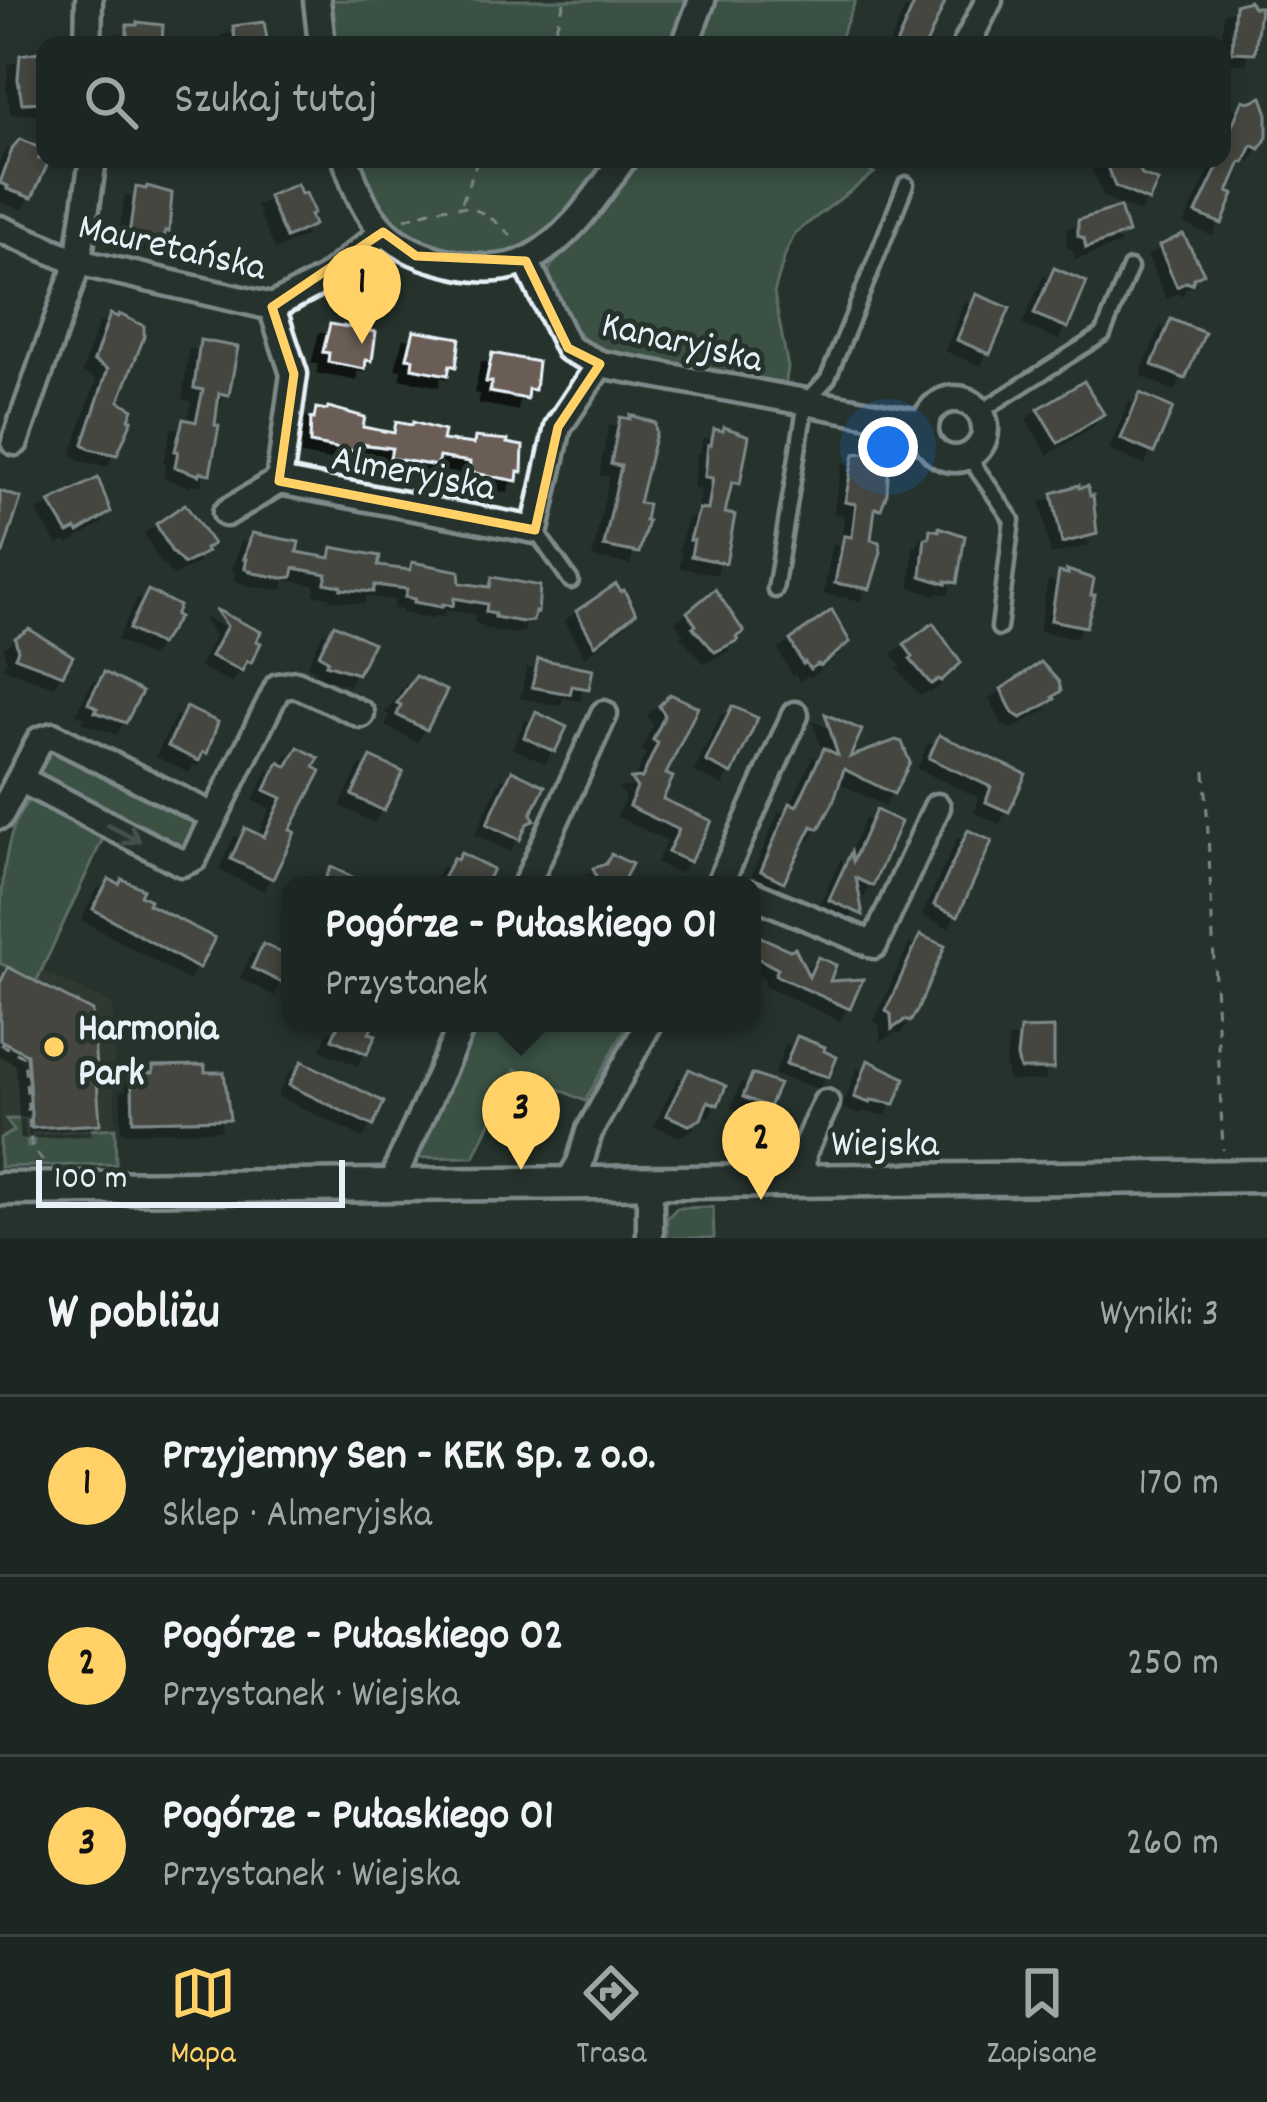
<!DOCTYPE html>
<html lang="pl">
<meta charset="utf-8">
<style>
body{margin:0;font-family:Dekko,sans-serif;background:#252e2a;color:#f1f3f6}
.scale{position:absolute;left:36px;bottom:30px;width:309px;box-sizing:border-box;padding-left:12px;border:6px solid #e8f1f8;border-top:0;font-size:33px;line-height:42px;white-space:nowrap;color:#e8f1f8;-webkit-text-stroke:9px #26332d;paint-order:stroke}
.you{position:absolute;left:888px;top:447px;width:42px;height:42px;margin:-30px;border:9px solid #fff;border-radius:50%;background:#1a73e8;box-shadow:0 0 0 18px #1a73e833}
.badge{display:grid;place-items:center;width:78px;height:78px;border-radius:50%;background:#ffd166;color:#111;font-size:39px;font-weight:700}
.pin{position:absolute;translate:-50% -99px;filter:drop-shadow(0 3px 6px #0008)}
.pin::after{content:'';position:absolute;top:63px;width:42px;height:36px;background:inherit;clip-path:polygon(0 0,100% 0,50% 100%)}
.popup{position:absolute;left:281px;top:876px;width:480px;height:156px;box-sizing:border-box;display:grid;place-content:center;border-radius:24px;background:#1c2622;filter:drop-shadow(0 3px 9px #0005);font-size:39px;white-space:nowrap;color:#a0a5a5}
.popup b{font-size:45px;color:#f1f3f6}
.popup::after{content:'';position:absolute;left:50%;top:100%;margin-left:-24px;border:24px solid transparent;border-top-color:#1c2622}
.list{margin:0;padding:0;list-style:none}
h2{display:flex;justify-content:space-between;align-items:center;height:156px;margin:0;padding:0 48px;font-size:51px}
h2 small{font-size:39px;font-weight:400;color:#a0a5a5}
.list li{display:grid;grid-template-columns:78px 1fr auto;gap:36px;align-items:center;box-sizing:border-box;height:180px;padding:0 48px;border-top:3px solid #3a4340}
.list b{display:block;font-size:45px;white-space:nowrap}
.list p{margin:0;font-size:39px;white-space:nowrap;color:#a0a5a5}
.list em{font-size:39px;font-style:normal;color:#a0a5a5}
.icon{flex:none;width:66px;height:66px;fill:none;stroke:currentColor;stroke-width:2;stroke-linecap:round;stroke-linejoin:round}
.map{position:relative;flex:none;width:1267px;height:1238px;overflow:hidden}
.search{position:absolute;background:#1c2622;box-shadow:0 6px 18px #0003;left:36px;right:36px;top:36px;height:132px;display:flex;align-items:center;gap:30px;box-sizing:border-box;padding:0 42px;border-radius:24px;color:#a0a5a5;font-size:45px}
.sheet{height:696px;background:#1c2622}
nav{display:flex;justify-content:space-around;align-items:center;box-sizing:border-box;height:168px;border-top:3px solid #3a4340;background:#1c2622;font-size:33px;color:#a0a5a5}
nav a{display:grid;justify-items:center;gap:6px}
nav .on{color:#ffd166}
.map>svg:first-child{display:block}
.built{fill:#3a4039}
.green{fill:#537660;stroke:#9eb4ac;stroke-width:3}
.building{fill:#695d56;stroke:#e8f1f8;stroke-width:3;filter:url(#shadow)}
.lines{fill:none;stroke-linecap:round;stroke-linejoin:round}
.service-casing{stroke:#e8f1f8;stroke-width:21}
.minor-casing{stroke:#e8f1f8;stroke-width:33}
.tertiary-casing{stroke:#e8f1f8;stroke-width:39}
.path{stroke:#e8f1f8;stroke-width:3;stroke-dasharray:9 9;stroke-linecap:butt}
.service{stroke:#26332d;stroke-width:12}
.minor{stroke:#26332d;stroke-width:24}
.tertiary{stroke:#26332d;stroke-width:30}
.oneway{stroke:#6a7674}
.marked{fill:none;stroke:#ffd166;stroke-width:9;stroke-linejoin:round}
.poi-dot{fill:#ffd166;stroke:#26332d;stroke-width:4.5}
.labels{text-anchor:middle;stroke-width:10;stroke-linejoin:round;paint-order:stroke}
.street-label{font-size:39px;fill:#e8f1f8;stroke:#26332d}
.poi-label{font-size:39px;font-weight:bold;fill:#e8f1f8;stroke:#26332d;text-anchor:start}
</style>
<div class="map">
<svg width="1267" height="1238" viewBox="0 0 1267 1238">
<defs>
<filter id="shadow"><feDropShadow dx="-10" dy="10" stdDeviation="0" flood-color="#0009"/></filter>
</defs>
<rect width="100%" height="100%" fill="#26332d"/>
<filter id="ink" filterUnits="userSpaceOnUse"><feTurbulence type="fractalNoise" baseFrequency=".00833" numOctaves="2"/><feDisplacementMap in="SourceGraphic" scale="24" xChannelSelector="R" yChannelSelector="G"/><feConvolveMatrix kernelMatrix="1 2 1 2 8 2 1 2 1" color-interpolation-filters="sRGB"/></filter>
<g filter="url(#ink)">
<path class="built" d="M0,950L113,1005L116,1158L0,1161Z"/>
<g class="green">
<path d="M329,0H687L672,45H333Z"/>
<path d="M714,0H856L837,45H700Z"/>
<path d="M359,159H608C589,187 571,218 543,238C474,286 376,235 359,159Z"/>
<path d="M636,159H842L874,173L795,233L785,255L774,293L788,368L785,386L595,349C571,330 559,306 547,278L551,266L586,230Z"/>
<path d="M57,750L190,816L195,831L189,846L172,849L41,777L38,770L43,757Z"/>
<path d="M31,799H39L104,836L36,982L0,963C0,917 0,825 31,799Z"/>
<path d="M477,1023H621L627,1026L585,1101L515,1069L474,1157L411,1158Z"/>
<path d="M6,1119H26L28,1147L34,1145L33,1134L115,1128L116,1164L0,1167V1138L14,1131Z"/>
<path d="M713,1207L714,1238H667V1218L677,1208Z"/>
</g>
<g class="building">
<path d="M916,0H946L926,45H896Z"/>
<path d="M1249,1L1253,7H1260L1255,53L1232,52L1235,5Z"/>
<path d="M137,22L163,25L162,45H127V25H137Z"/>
<path d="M264,22L268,45H236L233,26Z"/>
<path d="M45,51V102L22,103L18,79L20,55Z"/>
<path d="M1262,97L1267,111V137L1260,149L1252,145L1244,163L1241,162L1228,192L1234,194L1222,224L1196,213L1232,137L1228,135L1243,100L1249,102Z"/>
<path d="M20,139L43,149L39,159H50L32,198L7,189L8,186L0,183L13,147Z"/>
<path d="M1104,159H1136L1142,175L1158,181L1149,201L1115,186Z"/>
<path d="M297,184L301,194L306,193L314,213L310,215L314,225L286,238L268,196Z"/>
<path d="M147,186L172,193L169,232L165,231L164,241L138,240L139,237L129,235L136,187L146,189Z"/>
<path d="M1120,207L1128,233L1086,248L1084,238L1078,236V220Z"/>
<path d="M1183,234L1204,273L1194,278L1192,284L1186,282L1177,287L1159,246Z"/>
<path d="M1054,268L1087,282L1068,328L1034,314Z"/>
<path d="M976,294L1010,308L990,354L957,340Z"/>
<path d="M110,314L118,317L119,314L144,326V337L119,401L133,409L129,419L132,420L117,455L90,449L83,444L108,369L94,361Z"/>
<path d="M1171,319L1205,333L1185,379L1152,365Z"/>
<path d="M330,324L376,332L372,361L366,360L365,369L328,362L329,353L323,352Z"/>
<path d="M414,330L460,338L456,367L450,365L448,375L412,368L413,359L407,358Z"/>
<path d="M200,340L238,347L229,395L219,393L215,425L219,426L210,474L200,472L199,475L175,467L178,451H175L183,419L196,422L203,390L194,388Z"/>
<path d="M492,353L538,362L535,390L528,389L527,399L490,392L492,382H486Z"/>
<path d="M1084,381L1104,414L1058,443L1038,409Z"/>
<path d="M1140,393L1173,408L1154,453L1121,439Z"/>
<path d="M328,407L365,417L363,427L394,433L396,422L412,425L413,422L444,431L442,440L474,444L475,437L508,440L507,443L523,446L522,472L518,471L517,481L469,472L470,462L439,457L437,466L390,458L392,448L360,444L358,452L310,443L311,418L314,419L316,408L327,410Z"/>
<path d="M630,415L655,423L656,433L639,503L648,504L645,521H648L639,553L604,546L621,466L611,464L620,417L630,419Z"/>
<path d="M724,427L749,436L740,484L732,482L725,513L735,515L726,563L691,556L694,540H690L699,509L708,510L713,478L705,477L708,445H711L714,429L723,431Z"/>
<path d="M864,453L889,461L887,493L881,509L875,508L871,540L879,542L881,552L870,589L835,583L844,536L852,537L856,504L845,502L854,454Z"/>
<path d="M98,478L111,512L78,532L76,529L68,533L49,502Z"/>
<path d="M1079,485V488L1088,486L1090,496L1093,495L1097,534L1062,543L1052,493Z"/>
<path d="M0,491L21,498L3,553L0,552Z"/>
<path d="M185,504L213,544L205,549L207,552L184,564L172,552L156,524Z"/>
<path d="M939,527L965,536L957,583L946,581V584L921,576L925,538H929L930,529L939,531Z"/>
<path d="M252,533L299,542L297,552L330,558L332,547L380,556L378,566L410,570L412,562L459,571L460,583L490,587L492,577L540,586L538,613L535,612L533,621L523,622L495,617V614L486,612L487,604L454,598L453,606L443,604L442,607L414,602L415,599L405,597L407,589L375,585L373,592L341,589V586L325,583L327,574L294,568L292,577L282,578L254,573L245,568L247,559H244Z"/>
<path d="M1067,570L1094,579L1091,595H1095L1086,627L1051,620L1059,572L1068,574Z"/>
<path d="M616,584L621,592L624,590L636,613L595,645L576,611Z"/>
<path d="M715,589L744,632L736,637L738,640L715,652L693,627L696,625L687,612Z"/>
<path d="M148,590L179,606L175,615L179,617L160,645L129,629Z"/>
<path d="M215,609L261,632L256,641L261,643L251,663L247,661L242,671L211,656L227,626Z"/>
<path d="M832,610L850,642L820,666L818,664L810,669L805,662L803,664L790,640Z"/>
<path d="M933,623L961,663L941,681L939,679L931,684L910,659L913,657L904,644Z"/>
<path d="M334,624L373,643L358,674L326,664L328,660L319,655Z"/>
<path d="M29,629L73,656L63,675L15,657L18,650L15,638Z"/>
<path d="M538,659L593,669L589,689L572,686L570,694L532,687Z"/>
<path d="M1041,662L1059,682L1061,691L1053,697L1055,699L1021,718L1013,713L1001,689Z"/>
<path d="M104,672L142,692L126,723L95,712L97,708L88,703Z"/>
<path d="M416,676L447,691L427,730L397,715L401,705L397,703Z"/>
<path d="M670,694L698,707L666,774L673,777L663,799L712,821L690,862L668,852L679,830L629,806L637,788L631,779L642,778L658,743L653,740L665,715L659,706Z"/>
<path d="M732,706L758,718L732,774L706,761Z"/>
<path d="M186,707L218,722L207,754L203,752L199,761L168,746Z"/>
<path d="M536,712L567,727L555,752L524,737Z"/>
<path d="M825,714L862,730L850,757L896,740L902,742L910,763L894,794L844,769L833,803L819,829L812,826L784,882L761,871L790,803L797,806L824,748L838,755Z"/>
<path d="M939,735L1026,774L1009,812L986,802L991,787L929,758Z"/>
<path d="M298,747L319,758L314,767L321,771L290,830L295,832L273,879L231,859L245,828L264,837L282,798L265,790L279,762L287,767Z"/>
<path d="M371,757L403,772L384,811L352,795Z"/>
<path d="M512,770L545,786L531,814L535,820L527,824L520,840L487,824Z"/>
<path d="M876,810L901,822L873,886L856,878L863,915L829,900L851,852L853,861Z"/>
<path d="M968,830L992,841L958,916L934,905Z"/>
<path d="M461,853L493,869L485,885H440L453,858L457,860Z"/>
<path d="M611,854L632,864L621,885H592L596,876L593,868L606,864Z"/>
<path d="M331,867L370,885H322Z"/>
<path d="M109,879L119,884L122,879L143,889L140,895L150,900L148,904L215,938L199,969L93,909Z"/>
<path d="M752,933L790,950L795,948L809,977L818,957L836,965L830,981L863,979L850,1009L775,975L778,969L752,955Z"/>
<path d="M920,935L945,946L917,1011L910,1022L905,1020L892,1029L891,1014L886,1011Z"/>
<path d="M263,944L290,957L285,984L252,968Z"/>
<path d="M8,967L92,1011L100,1124L32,1128L27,1054L0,1040V983Z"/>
<path d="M339,1023H374L369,1033L376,1035L367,1054L332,1039Z"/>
<path d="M1054,1028V1069H1020L1017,1057L1020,1029Z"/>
<path d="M797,1036L825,1047L824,1051L837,1057L829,1077L786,1064Z"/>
<path d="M868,1060L905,1078L895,1104L871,1100L870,1103L854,1097Z"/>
<path d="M302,1061L384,1102L373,1126L289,1085Z"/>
<path d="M205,1065V1072H224L230,1119L133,1121L132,1082H137V1073H153V1066Z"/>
<path d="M689,1069L726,1086L718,1105L708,1101L701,1119L689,1125L666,1115Z"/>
<path d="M752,1074L779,1084L769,1107L743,1097Z"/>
<path d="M536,1087L557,1098L540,1132L507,1116L516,1098L527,1104Z"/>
</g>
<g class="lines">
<g class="service-casing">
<g id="service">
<path d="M980,412L1103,334L1130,268"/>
<path d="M968,456L1012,520L999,628"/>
<path d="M535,530L571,581"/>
<path d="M775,590L806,402L828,378L906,184"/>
</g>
</g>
<g class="minor-casing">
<g id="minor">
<path d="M317,0L322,45"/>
<path d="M88,45L89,0"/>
<path d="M685,45L702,0"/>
<path d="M966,45L989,0"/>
<path d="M346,159C367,225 389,251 458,265C482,270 507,271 529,259C571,237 596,196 623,159"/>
<path d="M0,229L78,262L272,307L325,279L383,232"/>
<path d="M526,261L568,348L600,364L924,424"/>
<circle cx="955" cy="429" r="30"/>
<path d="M15,442L78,262L93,159"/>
<path d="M279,481L535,530L558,427L600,364"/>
<path d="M226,513L279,481L294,374L272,307"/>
<path d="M20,779L182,863L194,858L278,687L296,684L361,714"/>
<path d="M0,816L40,740L53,736L213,816"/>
<path d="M526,885L604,714"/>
<path d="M719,885L795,715"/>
<path d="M752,894L874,945L937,807"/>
<path d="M802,1181L803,1153L826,1103"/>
<path d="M650,1182V1238"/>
<path d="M568,1183L580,1163L589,1132L649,1023"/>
<path d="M394,1184L399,1165L463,1023"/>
</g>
</g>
<g class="tertiary-casing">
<path id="tertiary" d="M0,1189L1267,1176"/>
</g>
<g class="path">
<path d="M550,45L565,0"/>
<path d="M462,202L478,159"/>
<path d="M405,219C454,202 476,198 514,239"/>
<path d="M1205,771L1223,1150"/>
<path d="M0,1044L24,1057L31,1145L43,1161"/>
</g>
<use href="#service" class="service"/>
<use href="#minor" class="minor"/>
<use href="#tertiary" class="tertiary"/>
</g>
<defs><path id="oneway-shaft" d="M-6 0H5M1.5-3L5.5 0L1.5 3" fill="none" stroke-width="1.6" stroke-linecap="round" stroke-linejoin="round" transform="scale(3)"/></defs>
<use class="oneway" href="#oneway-shaft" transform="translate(124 833) rotate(27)"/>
</g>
<path d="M0 0H1267V1238H0ZM383,232L416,256L526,261L568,348L600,364L558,427L535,530L279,481L294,374L272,307Z" fill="#26332d" fill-opacity=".55" fill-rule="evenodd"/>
<path class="marked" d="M383,232L416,256L526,261L568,348L600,364L558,427L535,530L279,481L294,374L272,307Z"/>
<circle class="poi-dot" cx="54" cy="1047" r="12"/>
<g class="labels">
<g class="street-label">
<text transform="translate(173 244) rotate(13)" y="14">Mauretańska</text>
<text transform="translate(683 339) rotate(13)" y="14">Kanaryjska</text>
<text transform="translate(414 470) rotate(11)" y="14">Almeryjska</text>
<text x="885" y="1155">Wiejska</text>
</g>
<g class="poi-label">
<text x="78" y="1039">Harmonia<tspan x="78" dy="45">Park</tspan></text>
</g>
</g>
</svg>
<div class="scale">100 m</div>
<div class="you"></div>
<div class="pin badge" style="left:362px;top:344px">1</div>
<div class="pin badge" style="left:761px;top:1200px">2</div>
<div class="pin badge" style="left:521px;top:1170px">3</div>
<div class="popup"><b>Pogórze - Pułaskiego 01</b>Przystanek</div>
<div class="search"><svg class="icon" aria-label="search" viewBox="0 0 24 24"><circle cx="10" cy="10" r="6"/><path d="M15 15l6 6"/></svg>Szukaj tutaj</div>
</div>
<section class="sheet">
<h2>W pobliżu<small>Wyniki: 3</small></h2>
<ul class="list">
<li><span class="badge">1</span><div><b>Przyjemny Sen - KEK Sp. z o.o.</b><p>Sklep · Almeryjska</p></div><em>170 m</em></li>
<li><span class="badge">2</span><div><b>Pogórze - Pułaskiego 02</b><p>Przystanek · Wiejska</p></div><em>250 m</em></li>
<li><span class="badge">3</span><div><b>Pogórze - Pułaskiego 01</b><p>Przystanek · Wiejska</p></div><em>260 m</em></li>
</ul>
</section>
<nav>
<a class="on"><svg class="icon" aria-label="map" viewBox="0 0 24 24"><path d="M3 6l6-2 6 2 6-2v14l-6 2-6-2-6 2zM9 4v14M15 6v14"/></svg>Mapa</a>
<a><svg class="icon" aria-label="directions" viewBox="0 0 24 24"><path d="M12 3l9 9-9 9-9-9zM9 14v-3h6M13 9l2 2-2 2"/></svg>Trasa</a>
<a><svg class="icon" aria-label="saved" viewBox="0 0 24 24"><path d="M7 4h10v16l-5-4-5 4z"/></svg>Zapisane</a>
</nav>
